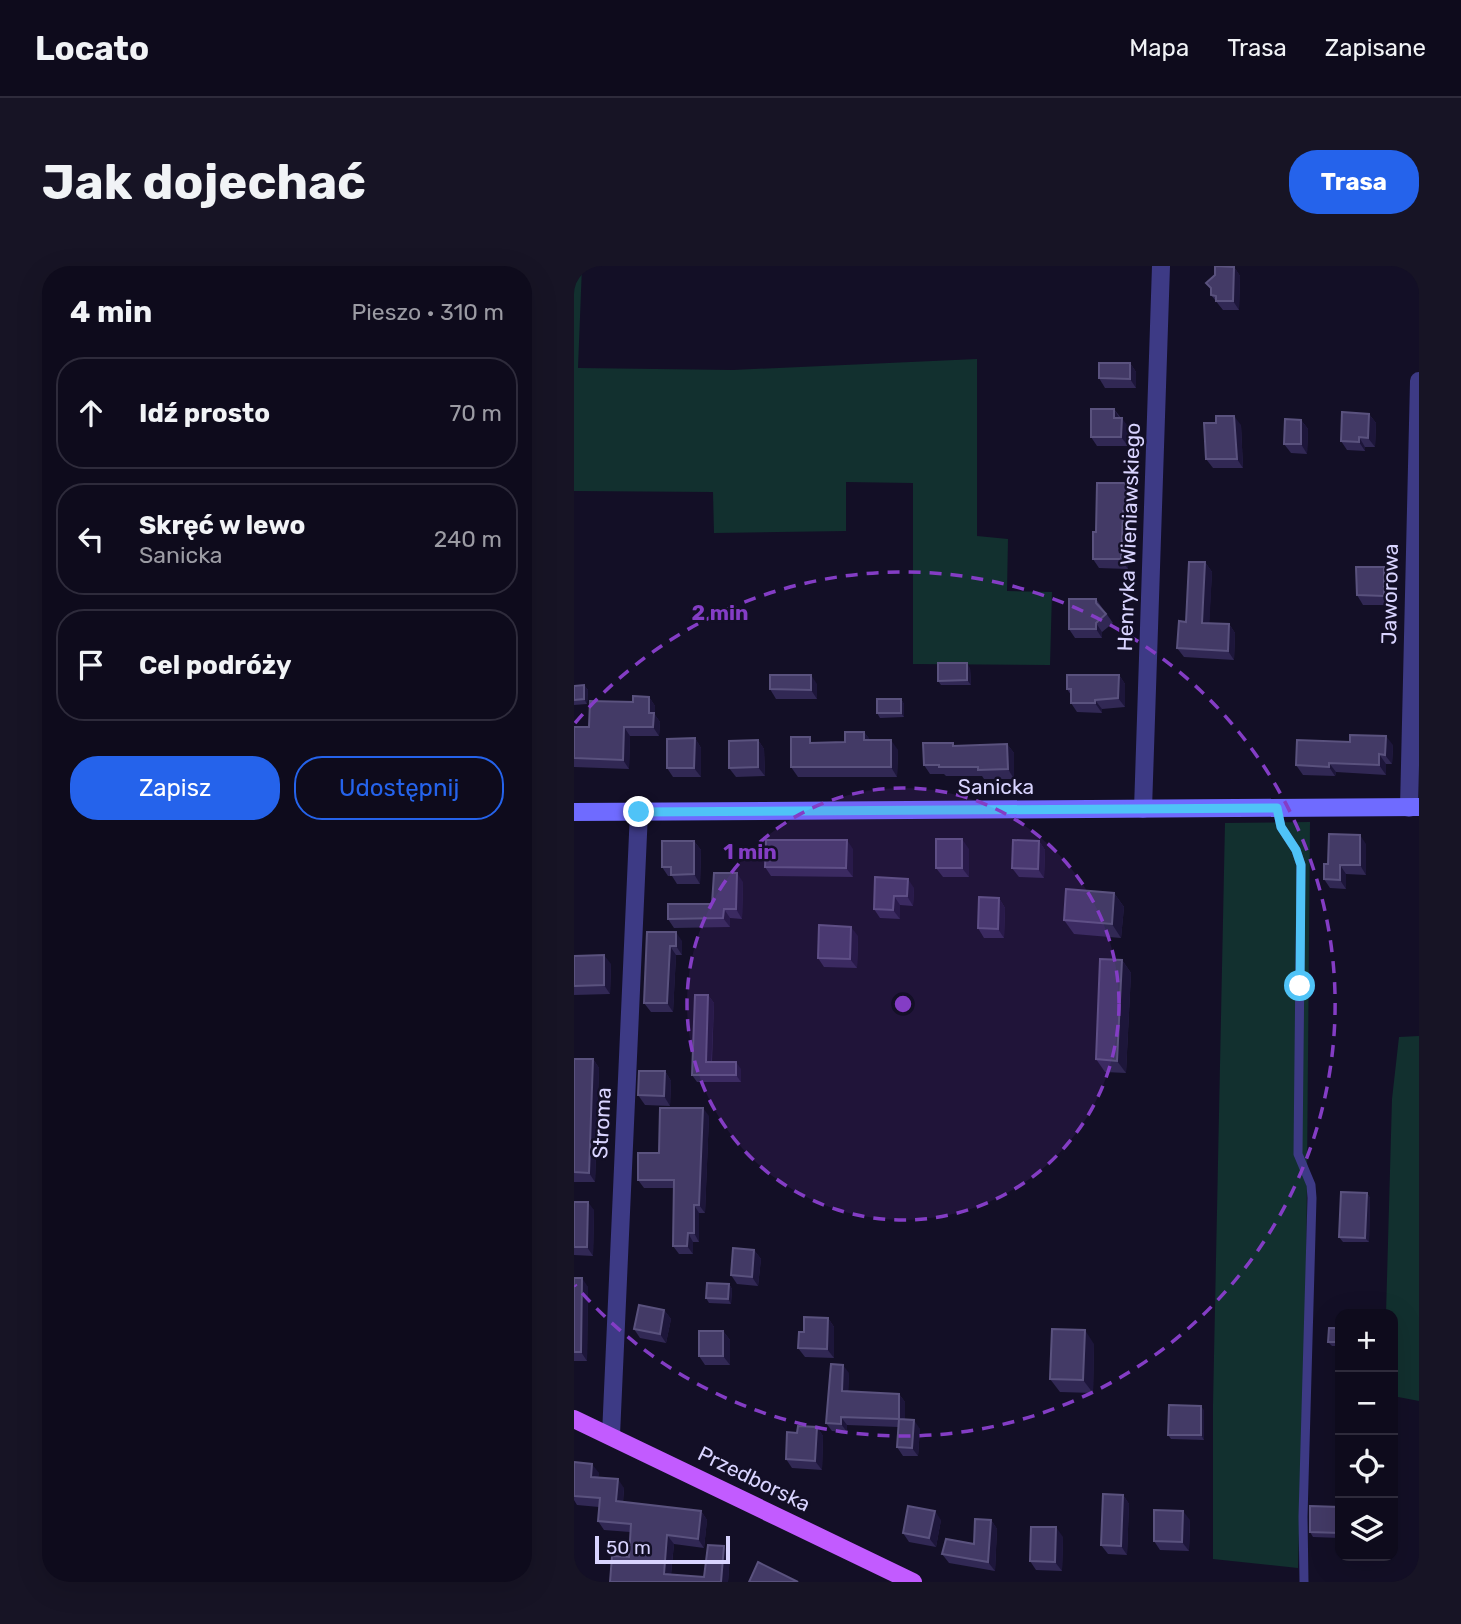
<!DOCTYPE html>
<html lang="pl">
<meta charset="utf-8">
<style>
body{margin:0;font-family:Rubik,sans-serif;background:#171425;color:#f1f3f6}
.controls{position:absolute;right:21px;bottom:21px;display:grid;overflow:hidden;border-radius:14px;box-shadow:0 7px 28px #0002}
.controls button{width:63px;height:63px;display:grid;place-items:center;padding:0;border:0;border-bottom:2px solid #2e2b3b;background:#0e0b1c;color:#f1f3f6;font:35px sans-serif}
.scale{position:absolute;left:21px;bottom:18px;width:135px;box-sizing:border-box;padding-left:7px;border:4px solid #d9d4ff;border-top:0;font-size:19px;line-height:24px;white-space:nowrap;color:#d9d4ff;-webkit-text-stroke:5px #130f26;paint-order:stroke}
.stop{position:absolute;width:21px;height:21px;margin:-16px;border:5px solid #4fc3f7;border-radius:50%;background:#fff}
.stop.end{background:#4fc3f7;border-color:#fff;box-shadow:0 2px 7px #0008}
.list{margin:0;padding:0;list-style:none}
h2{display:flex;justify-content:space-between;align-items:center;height:91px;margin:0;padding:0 28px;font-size:30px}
h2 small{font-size:23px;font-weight:400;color:#9b9ba3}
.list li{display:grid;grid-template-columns:46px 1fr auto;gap:21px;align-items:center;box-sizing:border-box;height:112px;margin:0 14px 14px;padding:0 14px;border:2px solid #2e2b3b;border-radius:28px}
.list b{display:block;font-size:26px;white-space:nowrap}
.list p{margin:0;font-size:23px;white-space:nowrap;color:#9b9ba3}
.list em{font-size:23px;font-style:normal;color:#9b9ba3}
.actions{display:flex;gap:14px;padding:21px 28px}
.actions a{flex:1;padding:16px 0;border:2px solid #2563eb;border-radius:28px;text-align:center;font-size:24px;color:#2563eb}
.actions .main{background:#2563eb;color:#fff}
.icon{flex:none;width:38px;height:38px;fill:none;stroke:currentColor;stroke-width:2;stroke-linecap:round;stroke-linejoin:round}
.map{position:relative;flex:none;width:845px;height:1316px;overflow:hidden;border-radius:28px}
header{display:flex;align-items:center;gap:42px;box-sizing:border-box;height:98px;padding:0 35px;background:#0e0b1c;border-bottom:2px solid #2e2b3b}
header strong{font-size:33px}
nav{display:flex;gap:38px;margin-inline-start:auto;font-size:24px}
.intro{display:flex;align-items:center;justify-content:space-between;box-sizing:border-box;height:168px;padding:0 42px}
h1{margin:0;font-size:49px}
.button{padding:18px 32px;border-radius:28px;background:#2563eb;color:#fff;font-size:24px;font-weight:700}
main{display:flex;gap:42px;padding:0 42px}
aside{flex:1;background:#0e0b1c;border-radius:28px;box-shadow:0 7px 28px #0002}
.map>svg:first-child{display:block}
.green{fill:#12302f}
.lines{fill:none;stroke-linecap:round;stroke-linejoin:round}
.lane{stroke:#3d3a85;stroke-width:9}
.street{stroke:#3d3a85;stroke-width:18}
.secondary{stroke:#6f6bff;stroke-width:18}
.primary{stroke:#c25bff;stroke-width:18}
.wall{fill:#312854}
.shaded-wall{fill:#1d163a}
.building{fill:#433a66;stroke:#5a527e;stroke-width:2}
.route{stroke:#4fc3f7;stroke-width:9}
.ring{fill:none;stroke:#843dc5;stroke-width:3.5;stroke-dasharray:12 9}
.labels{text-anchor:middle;stroke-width:5;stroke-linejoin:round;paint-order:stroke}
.street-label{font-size:21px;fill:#d9d4ff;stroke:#130f26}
.centre{fill:#843dc5;stroke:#130f26;stroke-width:3.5}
.ring-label{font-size:21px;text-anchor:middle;font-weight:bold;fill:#843dc5;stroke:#130f26;stroke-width:5;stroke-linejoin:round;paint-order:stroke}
</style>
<header>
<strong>Locato</strong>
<nav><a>Mapa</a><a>Trasa</a><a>Zapisane</a></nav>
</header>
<div class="intro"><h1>Jak dojechać</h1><a class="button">Trasa</a></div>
<main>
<aside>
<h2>4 min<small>Pieszo · 310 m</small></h2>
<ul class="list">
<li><svg class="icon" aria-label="ahead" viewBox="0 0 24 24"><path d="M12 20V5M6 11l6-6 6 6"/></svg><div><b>Idź prosto</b></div><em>70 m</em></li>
<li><svg class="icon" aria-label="left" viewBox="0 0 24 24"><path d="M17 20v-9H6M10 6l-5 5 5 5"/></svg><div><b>Skręć w lewo</b><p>Sanicka</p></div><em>240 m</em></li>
<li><svg class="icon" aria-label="arrive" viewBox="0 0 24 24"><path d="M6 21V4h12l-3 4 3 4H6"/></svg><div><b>Cel podróży</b></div></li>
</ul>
<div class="actions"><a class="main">Zapisz</a><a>Udostępnij</a></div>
</aside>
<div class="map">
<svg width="845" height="1316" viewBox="0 0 845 1316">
<rect width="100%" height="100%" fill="#130f26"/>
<g class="green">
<path d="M0,0H8L4,102L159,104L403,93V270L434,273L433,325L478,326L476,399L339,398V217L272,216V265L140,267L139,226L0,225Z"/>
<path d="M736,556L732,1026L724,1302L639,1293V1139L651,557Z"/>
<path d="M845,770V1135L819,1130V1048H812L818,833L825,771Z"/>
</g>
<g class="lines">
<path class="lane" d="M703,543L707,561L722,584L727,599L724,888L737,919L738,932L729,1251L730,1316"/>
<g class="street">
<path d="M835,542L845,115"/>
<path d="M569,543L587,0"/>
<path d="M37,1169L65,546"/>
</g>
<path class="secondary" d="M0,546L845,541"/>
<path class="primary" d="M0,1153L339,1316"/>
</g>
<g class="wall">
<path d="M660,1L666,10L665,44H649L637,29V23L632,17Z"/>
<path d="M556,97L562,106V122H531L525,112Z"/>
<path d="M540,143L554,161V180H523L517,171Z"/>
<path d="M795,148L802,157L801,181H791V185L773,184L767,175Z"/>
<path d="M727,154L734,163L733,188L717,187L710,178Z"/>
<path d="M642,157L667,159L669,202H639L632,193Z"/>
<path d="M561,226V254H555L554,303L525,302L519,293L522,266Z"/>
<path d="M631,296L638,306L635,357L655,358L661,367L660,394L610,391L603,382Z"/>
<path d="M810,301L817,310V339H789L783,329Z"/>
<path d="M522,333L539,357L528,366V372H501L495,363Z"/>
<path d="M396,402L397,419H367L364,415Z"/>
<path d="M545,409L551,418V441L528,443V447L503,446L497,437V429L493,423Z"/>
<path d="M243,418V433H202L196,423Z"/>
<path d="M10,419L14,424L13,438L0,439V420Z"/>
<path d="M75,431L81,440V449L86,456L85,470H56L55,503L0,501V461H15Z"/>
<path d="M327,433L330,438V451L306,452L303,447Z"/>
<path d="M290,466L296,474L324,484L323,511H224L217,501Z"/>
<path d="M121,472L127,482V511H99L93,502Z"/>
<path d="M184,474L190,483L191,510L162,511L155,502Z"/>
<path d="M433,478L440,487V513H410L408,510H372L370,508H356L350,499L381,480Z"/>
<path d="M819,479L818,498H812V509L762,506L761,510L729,509L722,499Z"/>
<path d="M120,575L127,584L126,618H103L98,610H94L88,601Z"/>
<path d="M465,575L471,584L470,612L445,611L438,602Z"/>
<path d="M792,578V609L772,608V623L756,622L750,613L754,598Z"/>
<path d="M279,583V611L197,610L191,601Z"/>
<path d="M395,583V611H369L362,602Z"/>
<path d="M301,611L340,622L339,640L326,639V653L306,652L300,643Z"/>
<path d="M169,616L168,653L156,652V661L100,662L94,653L138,638Z"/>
<path d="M540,627L550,641L547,672L500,668L490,654Z"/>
<path d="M425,632L431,642L430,672H410L404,662Z"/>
<path d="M73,666L108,675V689H102L99,746H77L70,737Z"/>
<path d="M284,670L283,702L250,701L244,692Z"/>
<path d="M0,690L37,698L36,728L0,729Z"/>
<path d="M548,694L557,707L552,807L531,806L522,793Z"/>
<path d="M134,729L140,737L138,796L167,803V816H123L118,809Z"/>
<path d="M0,793H19L25,802L21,916H0Z"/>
<path d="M91,805L97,815L96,840L71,839L64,829Z"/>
<path d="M135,850L131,947H125V976H119V988H105L99,980L100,922H70L64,914L85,887Z"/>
<path d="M793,927L796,932L795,976H769L765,971Z"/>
<path d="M0,936L20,944L19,990L0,989Z"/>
<path d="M180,984L187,993L184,1020L163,1018L157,1009Z"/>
<path d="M0,1012L14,1021L13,1095H0Z"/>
<path d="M155,1018L158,1023L157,1038L135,1037L132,1032Z"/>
<path d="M90,1044L97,1053L92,1077L66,1072L60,1063Z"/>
<path d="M254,1052L260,1061V1092L231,1091L224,1082L230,1066Z"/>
<path d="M766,1062V1080H758L754,1076Z"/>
<path d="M149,1065L156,1074V1099H131L125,1090Z"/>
<path d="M520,1078L519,1127L486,1126L476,1113Z"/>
<path d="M275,1107L274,1126L325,1128L331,1136V1154L346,1163L344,1190H329L323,1181L324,1161L273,1159V1166L258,1165L252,1157Z"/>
<path d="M630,1144V1174L597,1173L594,1169Z"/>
<path d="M243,1161L249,1170L248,1204L218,1202L212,1193L223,1167Z"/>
<path d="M0,1196L25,1207L24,1211L50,1222L49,1236L127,1245L133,1254L130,1282L100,1278L97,1309L130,1311L156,1289L154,1316H36L55,1291L56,1266L30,1264L24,1255L25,1241L3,1239L0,1234Z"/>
<path d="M549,1229L555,1238L553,1289L534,1288L527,1279Z"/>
<path d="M766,1241V1272L739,1271L736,1266Z"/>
<path d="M367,1254L362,1281L335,1276L329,1267Z"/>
<path d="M417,1254L423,1263L421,1305L375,1297L368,1288L400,1278Z"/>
<path d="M616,1254L615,1285L586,1284L580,1275Z"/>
<path d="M489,1271L488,1305L462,1304L456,1295Z"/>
</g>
<g class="shaded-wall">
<path d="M660,1L666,10L665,44L659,35Z"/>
<path d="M556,97L562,106V122L556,113Z"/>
<path d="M540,143L546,153L540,152Z"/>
<path d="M795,148L802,157L801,181L794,172Z"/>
<path d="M660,150L667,159L669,202L663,193Z"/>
<path d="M548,152L554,161V180L547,171Z"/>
<path d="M727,154L734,163L733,188L727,178Z"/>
<path d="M785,171L791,181V185L785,176Z"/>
<path d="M555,217L561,226V254L554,245Z"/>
<path d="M549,245L555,254L554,303L547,293Z"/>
<path d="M631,296L638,306L635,366L628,357Z"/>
<path d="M810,301L817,310V339L810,330Z"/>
<path d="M522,357L528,366V372L522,363Z"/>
<path d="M655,358L661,367L660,394L654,385Z"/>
<path d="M393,397L396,402L397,419L393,414Z"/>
<path d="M237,409L243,418V433L237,424Z"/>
<path d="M545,409L551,418V441L544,432Z"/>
<path d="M10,419L14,424L13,438L10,433Z"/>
<path d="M75,431L81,440V449L86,456L85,470L79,461L75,447Z"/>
<path d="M327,433L330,438V451L327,447Z"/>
<path d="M521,434L528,443V447L521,437Z"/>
<path d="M50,461L56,470L55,503L49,494Z"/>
<path d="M290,466L297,475L290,474Z"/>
<path d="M812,470L819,479L818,498L811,489Z"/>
<path d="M121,472L127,482V511L120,502Z"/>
<path d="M184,474L190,483L191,510L184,501Z"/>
<path d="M317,474L324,484L323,511L317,501Z"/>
<path d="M433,478L440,487V513L434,503Z"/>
<path d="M805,488L812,498V509L805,499Z"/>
<path d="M755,497L762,506L761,510L755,501Z"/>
<path d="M786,569L792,578V609L786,599Z"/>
<path d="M388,573L395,583V611L388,602Z"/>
<path d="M273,574L279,583V611L272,602Z"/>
<path d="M120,575L127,584L126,618L120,608Z"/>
<path d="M465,575L471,584L470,612L464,603Z"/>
<path d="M766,599L772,608V623L766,614Z"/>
<path d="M163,607L169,616L168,653L162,643Z"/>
<path d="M334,613L340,622L339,640L333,630Z"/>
<path d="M540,627L550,641L547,672L538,658Z"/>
<path d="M320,630L326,639V653L319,644Z"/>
<path d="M425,632L431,642L430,672L424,663Z"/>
<path d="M150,643L156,652V661L149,652Z"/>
<path d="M277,661L284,670L283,702L276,693Z"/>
<path d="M102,666L108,675V689L102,680Z"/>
<path d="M96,680L102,689L99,746L93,737Z"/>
<path d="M30,689L37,698L36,728L30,719Z"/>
<path d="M548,694L557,707L552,807L543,795Z"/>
<path d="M134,729L140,737L137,803L132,796Z"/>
<path d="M19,793L25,802L21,916L15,907Z"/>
<path d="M162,796L167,803V816L162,809Z"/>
<path d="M91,805L97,815L96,840L90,830Z"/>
<path d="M129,842L135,850L131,947L125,939Z"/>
<path d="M793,927L796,932L795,976L791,972Z"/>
<path d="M14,936L20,944L19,990L13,981Z"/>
<path d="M120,939L125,947V976L120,967Z"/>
<path d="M114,967L119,976V988L113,980Z"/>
<path d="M180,984L187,993L184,1020L178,1011Z"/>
<path d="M8,1012L14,1021L13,1095L7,1086Z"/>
<path d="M155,1018L158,1023L157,1038L154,1033Z"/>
<path d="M90,1044L97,1053L92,1077L86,1068Z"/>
<path d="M254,1052L260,1061V1092L253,1083Z"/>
<path d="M511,1064L520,1078L519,1127L509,1114Z"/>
<path d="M149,1065L156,1074V1099L149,1090Z"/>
<path d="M269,1099L275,1107L274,1134L268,1125Z"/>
<path d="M325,1128L331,1136V1162L325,1153Z"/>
<path d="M627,1140L630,1144V1174L627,1169Z"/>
<path d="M267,1151L273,1159V1166L267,1158Z"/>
<path d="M340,1154L346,1163L344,1190L338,1182Z"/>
<path d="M243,1161L249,1170L248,1204L241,1195Z"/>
<path d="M18,1198L25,1207L23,1220L17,1211Z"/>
<path d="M44,1213L50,1222L48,1244L42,1235Z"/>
<path d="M549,1229L555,1238L553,1289L547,1280Z"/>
<path d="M127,1245L133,1254L130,1282L124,1273Z"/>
<path d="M361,1245L367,1254L362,1281L355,1272Z"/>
<path d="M609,1245L616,1254L615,1285L608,1276Z"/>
<path d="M417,1254L423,1263L421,1305L414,1296Z"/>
<path d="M482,1261L489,1271L488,1305L481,1296Z"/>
<path d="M93,1269L100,1278L96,1316L90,1308Z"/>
<path d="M150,1280L156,1289L154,1316H147Z"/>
</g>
<g class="building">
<path d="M641,0L660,1L659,35H642V30L637,29V22L632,17L641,9Z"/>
<path d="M525,97H556V113L525,112Z"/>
<path d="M517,143H540V152H548L547,171H517Z"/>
<path d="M768,146L795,148L794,172L785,171V176L767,175Z"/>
<path d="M642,150H660L663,193H632L630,157H642Z"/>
<path d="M711,153L727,154V178H710Z"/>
<path d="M523,217H555L554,245H549L547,293H519V266H522Z"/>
<path d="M615,296H631L628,357L655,358L654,385L603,382L605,355L612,356Z"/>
<path d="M782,301H810V330L783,329Z"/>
<path d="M495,333H522V337L532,348L522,357V363H495Z"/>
<path d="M364,397H393V414L364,415Z"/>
<path d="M196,409H237V424L196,423Z"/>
<path d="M493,409H545L544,432L521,434V437H497V423H493Z"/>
<path d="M10,419V433L0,434V420Z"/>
<path d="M59,430L75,431V447H80L79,461H50L49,494L0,492V461H15L16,435L59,436Z"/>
<rect x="303" y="433" width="24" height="14"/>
<path d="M271,466H290V474H317V501H217V471H236V477L271,476Z"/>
<path d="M776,469L812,470L811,489L805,488V499L755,497V501L722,499L723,474L776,476Z"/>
<path d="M121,472L120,502H93V473Z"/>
<path d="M184,474V501L155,502V475Z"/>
<path d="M349,477H379V480L433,478L434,503L404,504V501H365V499H350Z"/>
<path d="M755,568L786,569V599H766V614L750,613V598H754Z"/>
<rect x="362" y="573" width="26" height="29"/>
<path d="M192,574H273L272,602L191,601Z"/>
<path d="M439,574L465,575L464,603L438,602Z"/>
<path d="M88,575H120V608L97,609V601H88Z"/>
<path d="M140,607H163L162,643H150L149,652L94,653V638H138Z"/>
<path d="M301,611L334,613L333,630H320L319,644L300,643Z"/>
<path d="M492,623L540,627L538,658L490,654Z"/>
<path d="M405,631L425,632L424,663L404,662Z"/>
<path d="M245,659L277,661L276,693L244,692Z"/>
<path d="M73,666H102V680H96L93,737H70Z"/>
<path d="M30,689V719L0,720V690Z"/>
<path d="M526,693L548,694L543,795L522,793Z"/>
<path d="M121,729H134L132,796H162V809H118Z"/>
<path d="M0,793H19L15,907L0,906Z"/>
<path d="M65,805H91L90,830L64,829Z"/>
<path d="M86,842H129L125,939H120V967H114L113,980H99L100,914H64V887H85Z"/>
<path d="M767,926L793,927L791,972L765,971Z"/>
<path d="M0,936H14L13,981H0Z"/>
<path d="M159,982L180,984L178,1011L157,1009Z"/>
<path d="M0,1012H8L7,1086H0Z"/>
<path d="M133,1017L155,1018L154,1033L132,1032Z"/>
<path d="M65,1039L90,1044L86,1068L60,1063Z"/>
<path d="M230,1051L254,1052L253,1083L224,1082L225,1066H230Z"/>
<path d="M755,1062H766V1076H754Z"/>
<path d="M478,1063L511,1064L509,1114L476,1113Z"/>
<rect x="125" y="1065" width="24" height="25"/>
<path d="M257,1098L269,1099L268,1125L325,1128V1153L340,1154L338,1182L323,1181L325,1153L267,1151V1158L252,1157Z"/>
<path d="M595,1139L627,1140V1169H594Z"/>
<path d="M224,1160L243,1161L241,1195L212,1193L213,1166L223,1167Z"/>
<path d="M0,1196L18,1198L17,1211L44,1213L42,1235L127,1245L124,1273L93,1269L90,1308L130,1311L134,1279L150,1280L147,1316H36L38,1290L55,1291L57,1258L24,1255L26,1232L0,1230Z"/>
<path d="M529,1228L549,1229L547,1280L527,1279Z"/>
<path d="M334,1240L361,1245L355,1272L329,1267Z"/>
<path d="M736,1240L766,1241V1267L736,1266Z"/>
<path d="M580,1244L609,1245L608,1276L580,1275Z"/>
<path d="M401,1253L417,1254L414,1296L368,1288L372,1273L400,1278Z"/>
<path d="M457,1261H482L481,1296L456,1295Z"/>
<path d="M184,1296L224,1316H175Z"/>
</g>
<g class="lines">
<path class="route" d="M65,546L703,542L707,561L722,584L727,599L726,720"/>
</g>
<circle cx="329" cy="738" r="216" fill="#843dc5" fill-opacity=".12"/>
<g class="ring">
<circle cx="329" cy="738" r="216"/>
<path d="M1 457A432 432 0 1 1 1 1019"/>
</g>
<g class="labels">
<g class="street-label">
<text transform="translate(555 271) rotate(-88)" y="7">Henryka Wieniawskiego</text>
<text transform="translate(816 328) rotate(-89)" y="7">Jaworowa</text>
<text x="422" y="528">Sanicka</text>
<text transform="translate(28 857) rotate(-87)" y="7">Stroma</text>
<text transform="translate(180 1213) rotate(26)" y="7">Przedborska</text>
</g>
</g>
<circle cx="329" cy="738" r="10" class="centre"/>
<g class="ring-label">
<text x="146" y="354">2 min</text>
<text x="176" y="593">1 min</text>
</g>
</svg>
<div class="controls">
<button>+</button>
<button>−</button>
<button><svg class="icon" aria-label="locate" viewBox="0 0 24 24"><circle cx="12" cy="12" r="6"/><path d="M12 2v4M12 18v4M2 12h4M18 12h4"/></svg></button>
<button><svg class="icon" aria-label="layers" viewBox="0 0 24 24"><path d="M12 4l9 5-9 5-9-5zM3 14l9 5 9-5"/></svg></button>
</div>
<div class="scale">50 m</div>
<div class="stop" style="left:726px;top:720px"></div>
<div class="stop end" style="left:65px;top:546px"></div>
</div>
</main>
